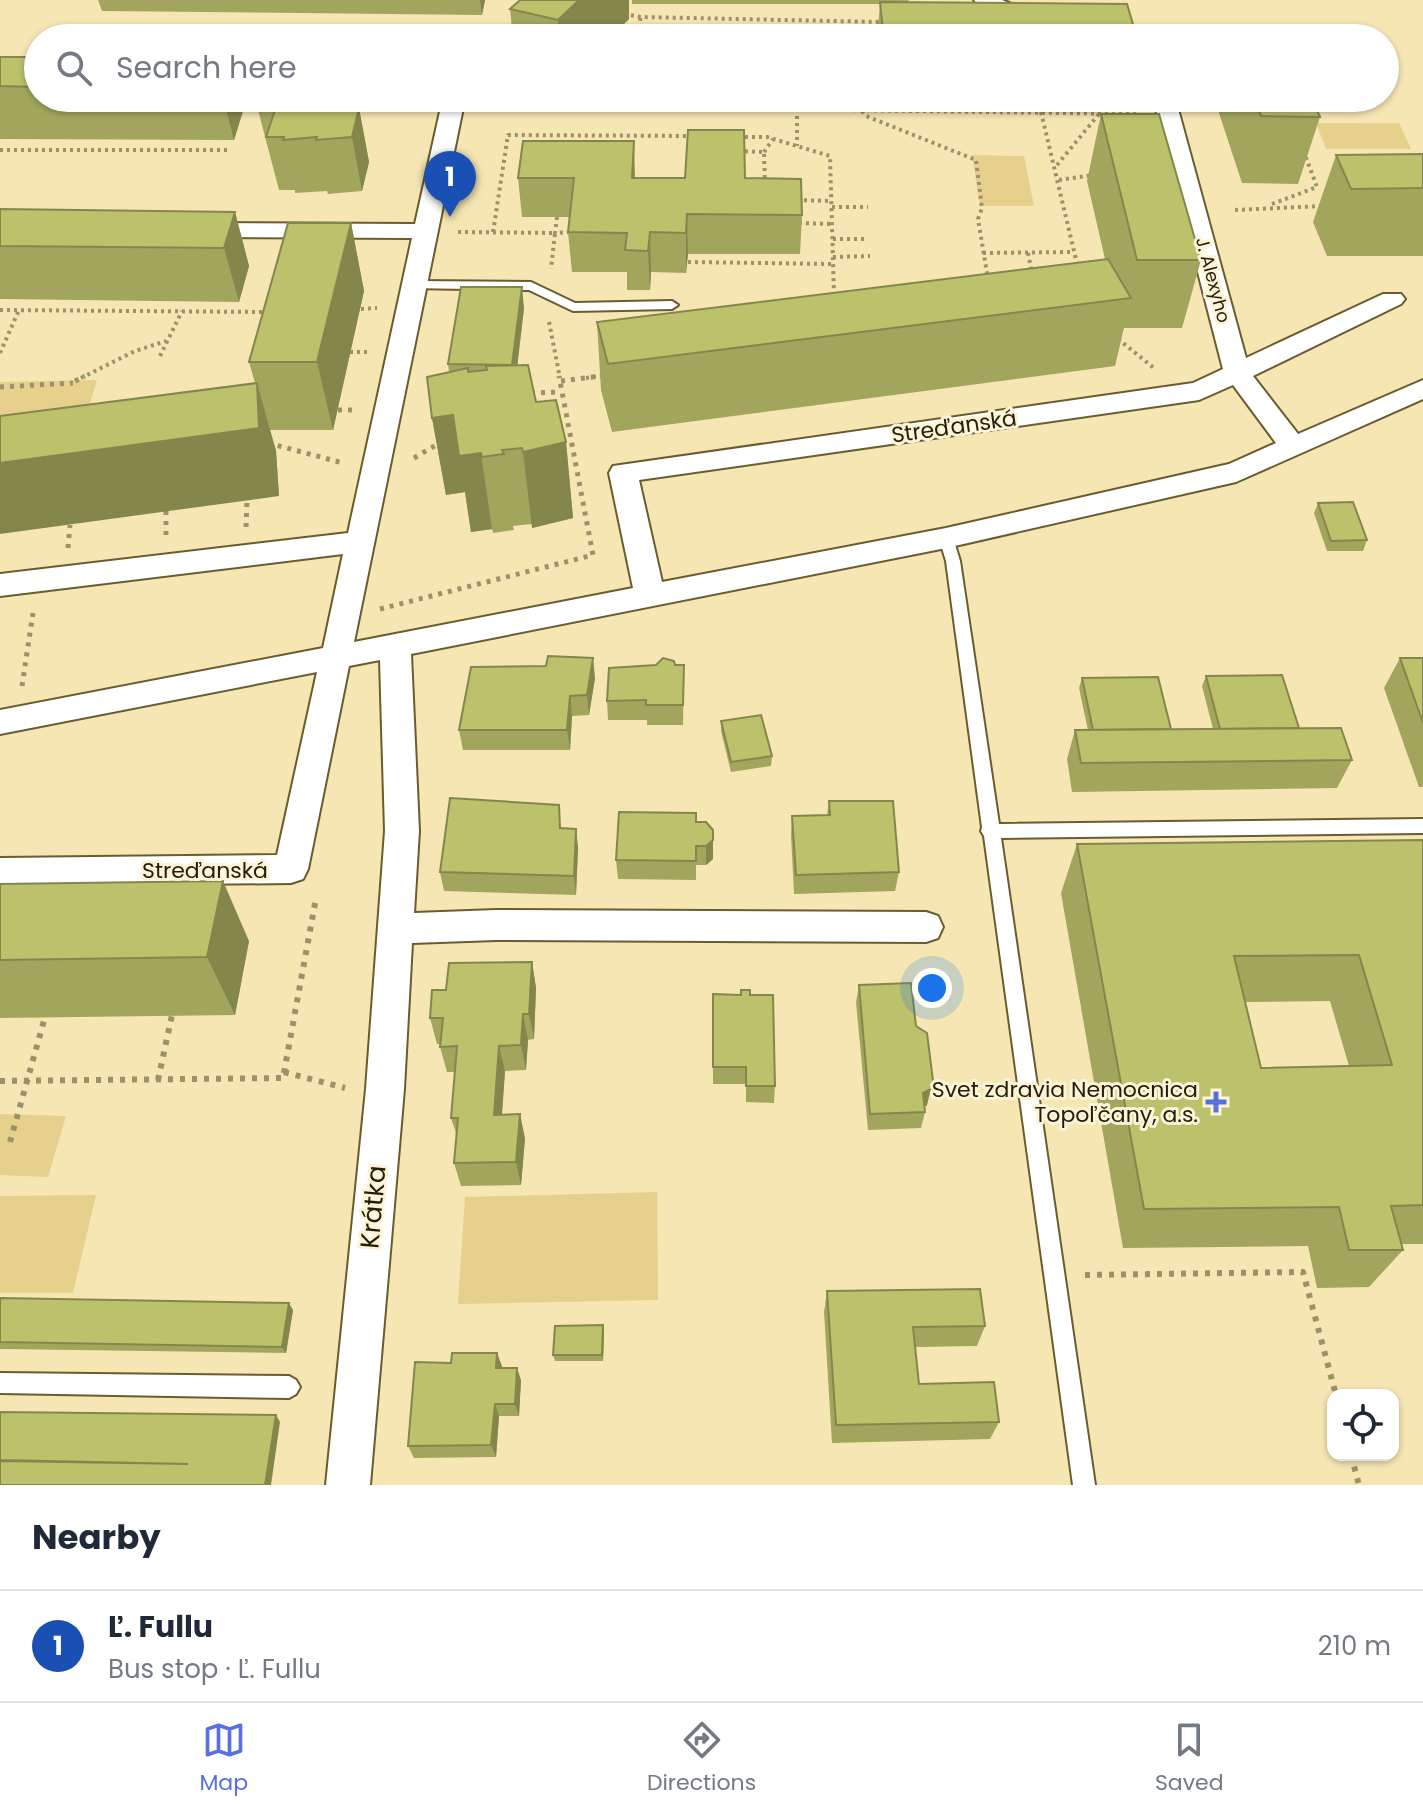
<!DOCTYPE html>
<meta charset="utf-8">
<style>
body{margin:0;font-family:Poppins,sans-serif;background:#f2f2f3;color:#1f2937}
.controls{position:absolute;right:24px;bottom:24px;display:grid;overflow:hidden;border-radius:16px;box-shadow:0 2px 6px #0004}
.controls button{width:72px;height:72px;display:grid;place-items:center;padding:0;border:0;border-bottom:2px solid #e0e1e3;background:#fff;color:#1f2937;font:40px sans-serif}
.you{position:absolute;left:932px;top:988px;width:28px;height:28px;margin:-20px;border:6px solid #fff;border-radius:50%;background:#1a73e8;box-shadow:0 0 0 12px #1a73e833}
.badge{display:grid;place-items:center;width:52px;height:52px;border-radius:50%;background:#596fe6;color:#fff;font-size:26px;font-weight:700}
.pin{position:absolute;translate:-50% -66px;filter:drop-shadow(0 2px 4px #0008)}
.pin::after{content:'';position:absolute;top:42px;width:28px;height:24px;background:inherit;clip-path:polygon(0 0,100% 0,50% 100%)}
.list{margin:0;padding:0;list-style:none}
h2{display:flex;justify-content:space-between;align-items:center;height:104px;margin:0;padding:0 32px;font-size:34px}
h2 small{font-size:26px;font-weight:400;color:#747a83}
.list li{display:grid;grid-template-columns:52px 1fr auto;gap:24px;align-items:center;box-sizing:border-box;height:112px;padding:0 32px;border-top:2px solid #e0e1e3}
.list b{display:block;font-size:30px;white-space:nowrap}
.list p{margin:0;font-size:26px;white-space:nowrap;color:#747a83}
.list em{font-size:26px;font-style:normal;color:#747a83}
.icon{flex:none;width:44px;height:44px;fill:none;stroke:currentColor;stroke-width:2;stroke-linecap:round;stroke-linejoin:round}
.map{position:relative;flex:none;width:1423px;height:1485px;overflow:hidden}
.search{position:absolute;background:#fff;box-shadow:0 2px 6px #0004;left:24px;right:24px;top:24px;height:88px;display:flex;align-items:center;gap:20px;box-sizing:border-box;padding:0 28px;border-radius:44px;color:#747a83;font-size:30px}
.sheet{height:216px;background:#fff}
nav{display:flex;justify-content:space-around;align-items:center;box-sizing:border-box;height:112px;border-top:2px solid #e0e1e3;background:#fff;font-size:22px;color:#747a83}
nav a{display:grid;justify-items:center;gap:4px}
nav .on{color:#596fe6}
.map>svg:first-child{display:block}
.green{fill:#e6d08c}
.lines{fill:none;stroke-linecap:round;stroke-linejoin:round}
.lane-casing{stroke:#6a5c2f;stroke-width:4}
.street-casing{stroke:#6a5c2f;stroke-width:4}
.path-far2{stroke:#9d916c;stroke-width:4;stroke-dasharray:3 4;stroke-linecap:butt}
.path-far1{stroke:#9d916c;stroke-width:5;stroke-dasharray:4 6;stroke-linecap:butt}
.path{stroke:#9d916c;stroke-width:6;stroke-dasharray:5 7;stroke-linecap:butt}
.lane{fill:#fff;fill-rule:evenodd}
.street{fill:#fff;fill-rule:evenodd}
.wall{fill:#a2a65d;fill-rule:evenodd}
.shaded-wall{fill:#84874c}
.building{fill:#bcc16c;stroke:#84874c;stroke-width:2;fill-rule:evenodd}
.poi-dot{fill:#596fe6;stroke:#fdf3d6;stroke-width:3}
.labels{text-anchor:middle;stroke-width:6;stroke-linejoin:round;paint-order:stroke}
.far-street-label{font-size:18px;fill:#231d0a;stroke:#fdf3d6}
.street-label{font-size:22px;fill:#231d0a;stroke:#fdf3d6}
.poi-label{font-size:22px;fill:#231d0a;stroke:#fdf3d6;text-anchor:end}
.near-street-label{font-size:26px;fill:#231d0a;stroke:#fdf3d6}
</style>
<div class="map">
<svg width="1423" height="1485" viewBox="0 0 1423 1485">
<rect width="100%" height="100%" fill="#f6e6b4"/>
<g class="green">
<path d="M1316,123H1399L1411,149H1326Z"/>
<path d="M972,155L1024,156L1034,206H980Z"/>
<path d="M97,380L86,417L0,419V382Z"/>
<path d="M0,1114L66,1116L48,1177L0,1175Z"/>
<path d="M657,1192L658,1300L458,1304L465,1197Z"/>
<path d="M96,1195L73,1293H0V1196Z"/>
</g>
<g class="lines">
<g class="lane-casing">
<g id="lane">
<path d="M414,281L531,282L575,303L672,301L678,305L672,309L573,311L529,290L410,288V282Z"/>
<path d="M946,533L953,538L960,561L999,824L1423,819V833L1001,838L1095,1485H1073L984,836L981,831L982,827L946,561L939,538Z"/>
<path d="M0,1373L289,1376L296,1380L300,1387L296,1394L289,1398L0,1393Z"/>
</g>
</g>
<g class="street-casing">
<g id="street">
<path d="M542,0H564L522,38H498Z"/>
<path d="M974,0H1002L1084,34L1088,38H1059L977,4Z"/>
<path d="M443,98H465L354,642L633,588L609,473L613,466L1193,383L1223,369L1153,98H1175L1246,358L1383,294H1401L1405,299L1401,304L1253,376L1298,434L1423,380V399L1236,482L946,548L411,654L419,831L414,913L496,910L926,912L938,916L943,927L938,938L926,942L496,940L412,943L404,1089L370,1485H326L366,1089L385,831L380,660L349,666L308,869L303,879L291,883L0,886V858L277,855L317,672L0,734V710L323,648L343,554L0,596V574L348,533L412,238L196,237L188,235L184,230L188,225L196,223L415,224ZM1233,385L1276,443L1229,464L946,528L662,582L639,480L1199,400Z"/>
</g>
</g>
<g class="path-far2">
<path d="M624,14L641,17L882,22"/>
<path d="M629,38L637,30L641,17"/>
<path d="M853,98L855,110"/>
<path d="M482,105L1136,114"/>
<path d="M797,109V146"/>
<path d="M862,111L866,116L976,160L982,208L978,219L988,279"/>
<path d="M1041,112L1078,268"/>
<path d="M738,137H767L830,156L834,296"/>
<path d="M0,150H228"/>
<path d="M738,151L764,152L765,184"/>
<path d="M764,152L773,139"/>
<path d="M1057,165L1099,114"/>
<path d="M1059,180L1093,175"/>
<path d="M797,200L832,201"/>
<path d="M1272,204L1317,187L1305,155"/>
<path d="M832,207H868"/>
<path d="M1235,210L1322,206"/>
<path d="M557,217L555,233L574,232"/>
<path d="M799,223L832,224"/>
<path d="M458,232L555,233L551,269"/>
<path d="M493,232L508,135L692,136"/>
<path d="M833,239H868"/>
<path d="M983,253L1074,252"/>
<path d="M1028,253L1032,273"/>
<path d="M833,257L870,256"/>
<path d="M688,262L833,264"/>
<path d="M361,309L377,308"/>
<path d="M0,310L267,312"/>
<path d="M549,322L560,378"/>
<path d="M1118,339L1154,368"/>
<path d="M350,352H367"/>
<path d="M0,353L19,310"/>
<path d="M160,356L182,311"/>
<path d="M81,378L135,351L166,341"/>
<path d="M586,378L607,375"/>
</g>
<g class="path-far1">
<path d="M75,381L85,376"/>
<path d="M561,381L601,376"/>
<path d="M0,387L73,383"/>
<path d="M531,393L561,392"/>
<path d="M338,410H355"/>
<path d="M268,443L343,463"/>
<path d="M414,458L443,441"/>
<path d="M166,511V536"/>
<path d="M246,527L247,500"/>
<path d="M68,548L70,525"/>
<path d="M380,609L593,555L559,376"/>
<path d="M22,686L33,613"/>
</g>
<g class="path">
<path d="M284,1072L345,1088"/>
<path d="M158,1080L172,1015"/>
<path d="M0,1081L283,1078L316,898"/>
<path d="M10,1142L45,1017"/>
<path d="M1085,1275L1303,1272L1336,1395"/>
<path d="M1351,1455L1359,1485"/>
</g>
<use href="#lane" class="lane"/>
<use href="#street" class="street"/>
</g>
<g class="wall">
<path d="M98,0H485L482,15L102,11Z"/>
<path d="M632,0H909L908,2L1135,31L1134,38H877L880,4H632Z"/>
<path d="M510,9L629,19L610,38H513Z"/>
<path d="M0,57H38V98H240L243,111L234,140L0,139Z"/>
<path d="M1214,98H1312L1320,117L1298,184L1242,183Z"/>
<path d="M359,108L369,162L362,191L328,194L327,191L295,193V190H279L258,110Z"/>
<path d="M1101,114L1201,260L1182,328H1124L1115,366L612,432L601,390L597,322L1105,259L1087,181Z"/>
<path d="M1423,154V256H1327L1313,222L1336,155Z"/>
<path d="M518,178H745L802,215L800,254H688L686,273L651,272L650,290H627V272H572L568,232L570,217H522Z"/>
<path d="M0,209L235,212L249,266L239,302L0,299Z"/>
<path d="M351,223L364,291L333,430H270L276,451L279,496L255,383L249,362Z"/>
<path d="M524,308L517,365L536,402L566,442L573,518L532,528V524L513,526L514,530L493,533L492,529L471,532L465,492L446,495L432,418L449,372L448,364Z"/>
<path d="M1318,503L1367,540L1363,551H1327L1314,513Z"/>
<path d="M1400,658H1423V787H1419L1384,688Z"/>
<path d="M675,665H684L683,725H647V720H608L607,701Z"/>
<path d="M1206,676L1352,760L1337,788L1072,792L1067,759L1075,730H1088L1079,688L1082,678L1171,729H1213L1202,686Z"/>
<path d="M595,678L589,715L572,716L570,750H463L459,730Z"/>
<path d="M721,721L772,756L771,766L731,772L721,731Z"/>
<path d="M829,801L899,872L895,891L794,894L791,835L792,816L827,815Z"/>
<path d="M696,822L713,859L706,865H696V880L618,879L616,860Z"/>
<path d="M562,829H576L578,848L576,895L444,891L440,872Z"/>
<path d="M1423,840V1244H1402L1403,1250L1369,1287L1317,1288L1308,1246L1123,1248L1061,893L1077,844ZM1330,1001L1349,1066L1261,1068L1245,1002Z"/>
<path d="M0,884L249,941L235,1015L0,1018Z"/>
<path d="M532,962L536,988L534,1039L528,1040L526,1070L505,1071L502,1115L525,1138L521,1185L461,1186L454,1163L457,1136L451,1118L455,1072H447L440,1047V1044H437L430,1018L446,990Z"/>
<path d="M859,985L927,1105L925,1107V1112L921,1128L868,1130L856,1002Z"/>
<path d="M713,994L750,995L775,1086L774,1103L746,1102V1084H713Z"/>
<path d="M827,1291L985,1326L977,1346L915,1347L919,1384L999,1422L990,1439L832,1443L824,1312Z"/>
<path d="M0,1298L293,1310L286,1353L0,1349Z"/>
<path d="M603,1325L604,1331L603,1361H555L553,1355Z"/>
<path d="M502,1366L501,1368L521,1380L519,1416H499L496,1457L414,1458L408,1446Z"/>
</g>
<g class="shaded-wall">
<path d="M480,0H485L482,15Z"/>
<path d="M579,0H629V19L610,38H559L558,20Z"/>
<path d="M223,98H240L243,111L234,140Z"/>
<path d="M345,98H352L356,120L359,108L369,162L362,191L352,137L343,109Z"/>
<path d="M634,141L635,181L632,178Z"/>
<path d="M235,212L249,266L239,302L224,248Z"/>
<path d="M687,214L688,254L686,273V233Z"/>
<path d="M351,223L364,291L333,430L317,362Z"/>
<path d="M650,232L651,272L650,290L648,251Z"/>
<path d="M522,287L524,308L515,386L512,365Z"/>
<path d="M257,383L276,451L279,496L0,534V463Z"/>
<path d="M453,415L481,453L492,529L471,532L465,492L446,495L432,418Z"/>
<path d="M566,442L573,518L532,528L523,452Z"/>
<path d="M593,658L595,678L589,715L587,695Z"/>
<path d="M570,696L572,716L570,750L567,730Z"/>
<path d="M576,829L578,848L576,895L574,876Z"/>
<path d="M713,840V859L706,865V846Z"/>
<path d="M223,881L249,941L235,1015L207,957Z"/>
<path d="M532,962L536,988L534,1039L529,1014Z"/>
<path d="M523,1014L528,1040L526,1070L521,1045Z"/>
<path d="M499,1046L505,1071L500,1139L494,1115Z"/>
<path d="M933,1081L927,1105L919,1110L923,1093Z"/>
<path d="M520,1114L525,1138L521,1185L516,1162Z"/>
<path d="M289,1303L293,1310L286,1353L282,1347Z"/>
<path d="M603,1325L604,1331L603,1361L602,1355Z"/>
<path d="M497,1353L502,1366L501,1380L496,1368Z"/>
<path d="M517,1368L521,1380L519,1416L515,1404Z"/>
<path d="M495,1404L499,1416L496,1457L491,1445Z"/>
<path d="M276,1415L280,1422L271,1485H265Z"/>
</g>
<g class="building">
<path d="M520,0H579L558,20L510,9Z"/>
<path d="M880,2L1127,4L1135,31L883,30Z"/>
<path d="M1231,32L1285,33L1287,38H1233Z"/>
<path d="M0,57H38V87L0,86Z"/>
<path d="M262,98H345L343,109L359,108L352,137L316,140L317,137L283,140L284,137H266L275,110H258Z"/>
<path d="M1255,98H1312L1320,117L1261,116Z"/>
<path d="M1101,114H1159L1201,260H1137Z"/>
<path d="M688,130H744L745,178L801,179L802,215L687,214L686,233L650,232L648,251L625,250L627,233L568,232L574,178H518L523,141H634L632,178H685Z"/>
<path d="M1423,154V188L1351,189L1336,155Z"/>
<path d="M0,209L235,212L224,248L0,246Z"/>
<path d="M288,223H351L317,362H249Z"/>
<path d="M1108,259L1131,298L608,364L597,322Z"/>
<path d="M461,287H522L512,365L448,364Z"/>
<path d="M528,365L536,402L556,400L566,442L523,452L522,448L502,450L504,454L482,457L481,453L459,456L453,415L432,418L427,377L468,368V372L487,370L486,366Z"/>
<path d="M257,383L259,428L0,463V416Z"/>
<path d="M1353,502L1367,540L1331,541L1318,503Z"/>
<path d="M548,656L593,658L587,695L570,696L567,730H459L471,667L546,666Z"/>
<path d="M663,658L674,661L675,665H684L683,705H646V700L607,701L609,668L656,665Z"/>
<path d="M1400,658H1423V723Z"/>
<path d="M1282,675L1299,728L1220,729L1206,676Z"/>
<path d="M1158,677L1171,729L1093,730L1082,678Z"/>
<path d="M761,715L772,756L731,762L721,721Z"/>
<path d="M1341,728L1352,760L1081,763L1075,730Z"/>
<path d="M450,798L559,805L560,828L576,829L574,876L440,872Z"/>
<path d="M829,801H893L899,872L796,875L792,816L830,815Z"/>
<path d="M619,812L696,813V822H706L713,830V840L706,846H696V861L616,860Z"/>
<path d="M1423,840V1205L1391,1206L1403,1250H1349L1339,1207L1144,1209L1077,844ZM1359,955L1392,1065L1261,1068L1234,956Z"/>
<path d="M223,881L207,957L0,960V884Z"/>
<path d="M532,962L529,1014H523L521,1045L499,1046L494,1115L520,1114L516,1162L454,1163L458,1118H451L457,1046L440,1047L443,1018H430L432,990H446L449,963Z"/>
<path d="M911,983L916,1026L927,1033L933,1081L931,1089L923,1093L925,1112L870,1114L859,985Z"/>
<path d="M741,990H750V995H773L775,1086H746V1067H713V994L741,995Z"/>
<path d="M980,1289L985,1326L913,1327L919,1384L994,1382L999,1422L836,1425L827,1291Z"/>
<path d="M0,1298L289,1303L282,1347L0,1342Z"/>
<path d="M603,1325L602,1355H553L555,1326Z"/>
<path d="M452,1353H497L496,1368H517L515,1404H495L491,1445L408,1446L415,1362L451,1363Z"/>
<path d="M0,1412L276,1415L265,1485H0V1461L188,1464L0,1460Z"/>
</g>
<path class="poi-dot" d="M1212 1090h8v8h8v8h-8v8h-8v-8h-8v-8h8z"/>
<g class="labels">
<g class="far-street-label">
<text transform="translate(1213 280) rotate(75)" y="6">J. Alexyho</text>
</g>
<g class="street-label">
<text transform="translate(954 426) rotate(-8)" y="8">Streďanská</text>
<text x="205" y="878">Streďanská</text>
</g>
<g class="poi-label">
<text x="1198" y="1097">Svet zdravia Nemocnica<tspan x="1198" dy="25">Topoľčany, a.s.</tspan></text>
</g>
<g class="near-street-label">
<text transform="translate(373 1207) rotate(-85)" y="9">Krátka</text>
</g>
</g>
</svg>
<div class="controls">
<button><svg class="icon" aria-label="locate" viewBox="0 0 24 24"><circle cx="12" cy="12" r="6"/><path d="M12 2v4M12 18v4M2 12h4M18 12h4"/></svg></button>
</div>
<div class="you"></div>
<div class="pin badge" style="left:450px;top:217px;background:#1a4fb4">1</div>
<div class="search"><svg class="icon" aria-label="search" viewBox="0 0 24 24"><circle cx="10" cy="10" r="6"/><path d="M15 15l6 6"/></svg>Search here</div>
</div>
<section class="sheet">
<h2>Nearby<small></small></h2>
<ul class="list">
<li><span class="badge" style="background:#1a4fb4">1</span><div><b>Ľ. Fullu</b><p>Bus stop · Ľ. Fullu</p></div><em>210 m</em></li>
</ul>
</section>
<nav>
<a class="on"><svg class="icon" aria-label="map" viewBox="0 0 24 24"><path d="M3 6l6-2 6 2 6-2v14l-6 2-6-2-6 2zM9 4v14M15 6v14"/></svg>Map</a>
<a><svg class="icon" aria-label="directions" viewBox="0 0 24 24"><path d="M12 3l9 9-9 9-9-9zM9 14v-3h6M13 9l2 2-2 2"/></svg>Directions</a>
<a><svg class="icon" aria-label="saved" viewBox="0 0 24 24"><path d="M7 4h10v16l-5-4-5 4z"/></svg>Saved</a>
</nav>
